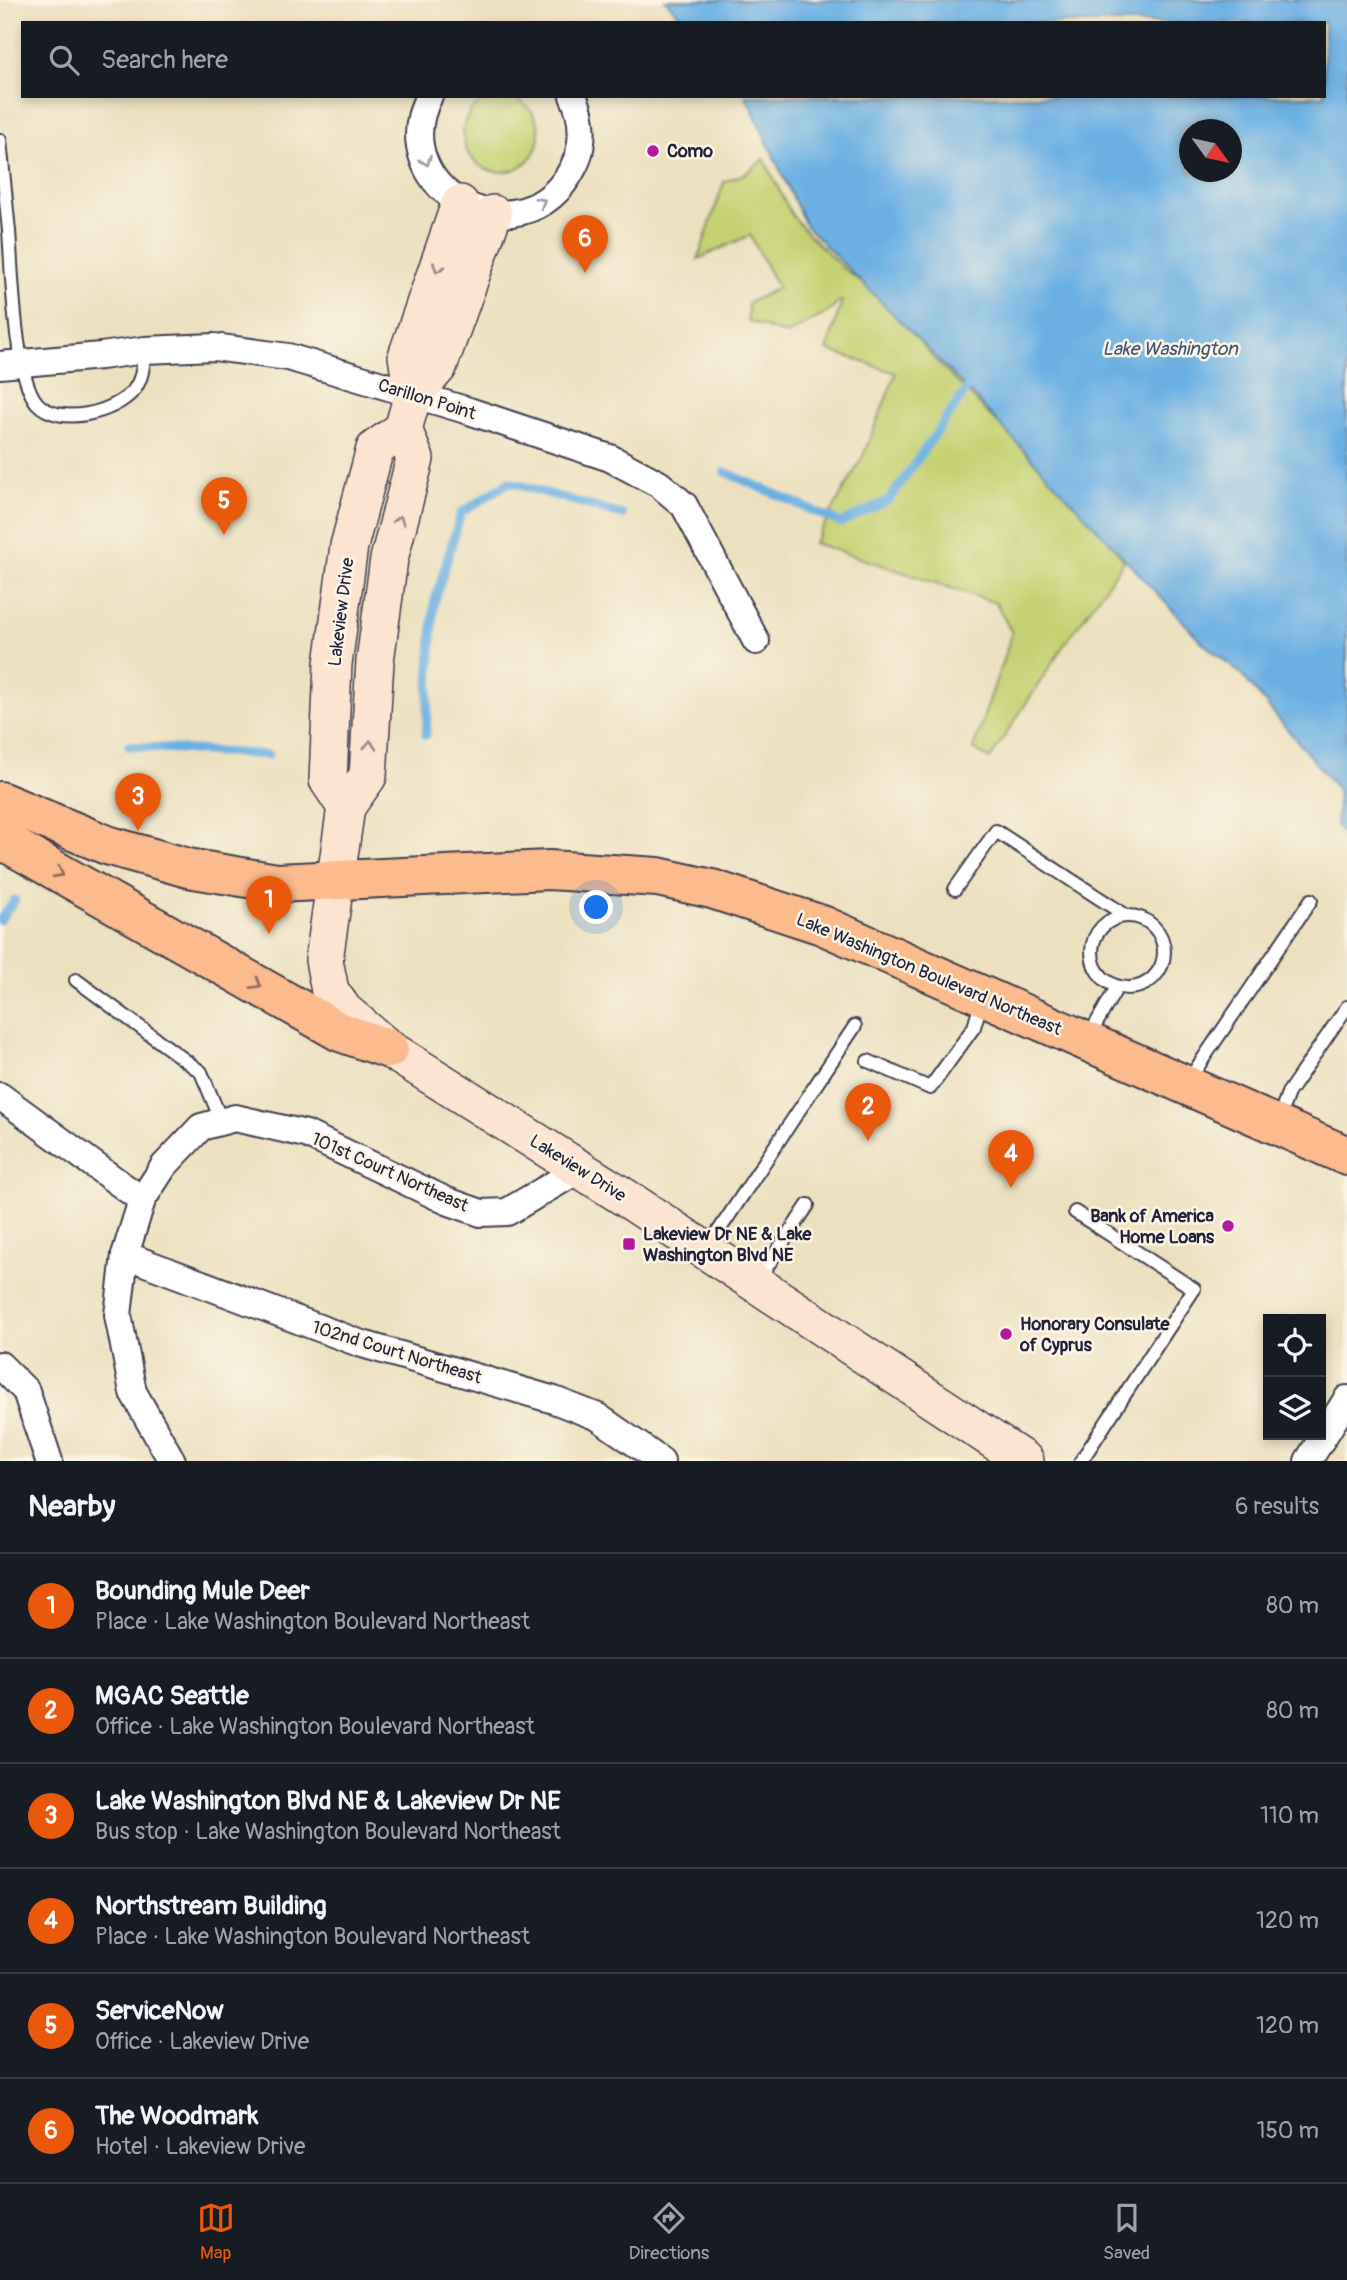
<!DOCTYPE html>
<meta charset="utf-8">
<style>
body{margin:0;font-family:Pangolin,sans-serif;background:#242831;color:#f1f3f6}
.controls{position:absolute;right:21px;bottom:21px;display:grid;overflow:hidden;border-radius:0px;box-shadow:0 4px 10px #0003}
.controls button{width:63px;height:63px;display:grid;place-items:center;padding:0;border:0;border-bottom:2px solid #363941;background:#171b24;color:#f1f3f6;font:35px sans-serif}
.compass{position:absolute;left:1179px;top:119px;width:63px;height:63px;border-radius:50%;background:#171b24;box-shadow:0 4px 10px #0003;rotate:123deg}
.you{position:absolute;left:597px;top:908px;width:24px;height:24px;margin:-18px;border:5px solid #fff;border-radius:50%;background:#1a73e8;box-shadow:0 0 0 10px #1a73e833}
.badge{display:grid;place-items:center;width:46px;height:46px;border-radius:50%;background:#ea580c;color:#fff;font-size:23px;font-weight:700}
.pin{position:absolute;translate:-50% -58px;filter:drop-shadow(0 2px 4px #0008)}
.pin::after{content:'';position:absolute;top:37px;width:24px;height:21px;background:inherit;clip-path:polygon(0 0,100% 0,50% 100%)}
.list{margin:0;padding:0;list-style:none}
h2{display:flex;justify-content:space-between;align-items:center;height:91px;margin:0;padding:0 28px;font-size:30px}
h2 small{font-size:23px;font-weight:400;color:#9ea1a6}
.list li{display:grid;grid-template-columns:46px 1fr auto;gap:21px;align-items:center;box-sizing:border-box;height:105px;padding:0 28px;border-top:2px solid #363941}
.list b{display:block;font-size:26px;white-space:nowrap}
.list p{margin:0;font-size:23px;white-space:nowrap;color:#9ea1a6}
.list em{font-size:23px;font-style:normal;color:#9ea1a6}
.icon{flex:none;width:38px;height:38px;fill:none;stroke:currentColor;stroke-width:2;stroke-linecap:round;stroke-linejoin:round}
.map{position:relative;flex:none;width:1347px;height:1461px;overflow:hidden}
.search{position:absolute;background:#171b24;box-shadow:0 4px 10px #0003;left:21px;right:21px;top:21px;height:77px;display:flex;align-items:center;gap:18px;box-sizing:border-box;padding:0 24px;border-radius:0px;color:#9ea1a6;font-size:26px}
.sheet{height:721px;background:#171b24}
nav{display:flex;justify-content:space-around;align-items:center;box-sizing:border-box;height:98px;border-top:2px solid #363941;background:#171b24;font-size:19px;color:#9ea1a6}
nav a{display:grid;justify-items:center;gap:4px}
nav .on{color:#ea580c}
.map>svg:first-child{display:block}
.green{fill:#c5d172;stroke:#747a56;stroke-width:2}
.water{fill:#6cb0e2;stroke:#47698e;stroke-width:2;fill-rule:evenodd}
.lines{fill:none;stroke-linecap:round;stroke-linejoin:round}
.stream{stroke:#6cb0e2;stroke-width:9}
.lane-casing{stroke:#403e4f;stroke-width:16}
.street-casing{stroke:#403e4f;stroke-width:30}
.secondary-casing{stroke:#403e4f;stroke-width:40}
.primary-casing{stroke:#403e4f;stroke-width:42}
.lane{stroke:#fff;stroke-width:12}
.street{stroke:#fff;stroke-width:26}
.secondary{stroke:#fde4d1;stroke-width:37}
.primary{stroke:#fbbb8c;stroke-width:38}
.oneway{stroke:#9c9ca7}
.oneway2{stroke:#9a8d8e}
.oneway3{stroke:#8e6e64}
.poi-dot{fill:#b5179e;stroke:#fcf5e5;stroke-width:2.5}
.labels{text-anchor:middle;stroke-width:5;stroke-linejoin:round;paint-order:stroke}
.poi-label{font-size:18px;font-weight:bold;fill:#22223b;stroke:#fcf5e5;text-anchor:start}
.street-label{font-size:18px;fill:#22223b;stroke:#fcf5e5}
.water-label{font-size:19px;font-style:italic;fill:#3c5475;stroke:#fcf5e5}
</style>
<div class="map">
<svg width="1347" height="1461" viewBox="0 0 1347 1461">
<rect width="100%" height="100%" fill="#fcf5e5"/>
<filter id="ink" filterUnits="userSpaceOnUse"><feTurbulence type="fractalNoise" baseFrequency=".0143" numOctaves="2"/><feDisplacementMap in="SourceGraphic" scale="14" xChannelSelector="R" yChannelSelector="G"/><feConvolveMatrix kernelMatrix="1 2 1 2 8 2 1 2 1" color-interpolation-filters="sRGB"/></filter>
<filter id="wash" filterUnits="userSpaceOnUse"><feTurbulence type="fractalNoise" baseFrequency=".00686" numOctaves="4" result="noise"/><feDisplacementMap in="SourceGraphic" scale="28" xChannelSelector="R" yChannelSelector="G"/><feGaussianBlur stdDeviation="1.57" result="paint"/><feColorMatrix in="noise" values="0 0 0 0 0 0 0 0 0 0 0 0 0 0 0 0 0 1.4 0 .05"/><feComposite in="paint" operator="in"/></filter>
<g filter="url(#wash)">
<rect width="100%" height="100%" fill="#ece0be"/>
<g class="green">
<circle cx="501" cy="134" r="38"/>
<path d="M764,159L791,214L808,234L843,268L894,308L936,361L1098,525L1124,561L1060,651L990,759L973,749L1012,633L996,603L814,543L863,456L896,373L827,350L842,301L838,302C829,317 803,322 788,335L748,321V303L778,288L750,235L698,259L724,182L746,173Z"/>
</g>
<path class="water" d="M665,0H1347V842L1336,825L1339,791L1241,674L1204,644L967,389L806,226L746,96H1324V23H687ZM1190,130H1232V172H1190Z"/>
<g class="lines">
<g class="stream">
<path d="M725,472L841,523L889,500L967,389L975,381"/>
<path d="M426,735L434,604L461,513L509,482L622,515"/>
<path d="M129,746L268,755"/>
<path d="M0,920L15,900"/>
</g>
</g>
</g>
<g filter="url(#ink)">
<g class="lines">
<g class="lane-casing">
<g id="lane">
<path d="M0,140C3,170 6,200 9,231C12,268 14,377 37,403C59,427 115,413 134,390C143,378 143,365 145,350"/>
<path d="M955,889L996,831L1125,915"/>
<circle cx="1128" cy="952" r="36"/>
<path d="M76,980L201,1072L222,1122"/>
<path d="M1088,1038L1117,987"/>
<path d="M868,1061L930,1088L974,1027L982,1000"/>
<path d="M1188,1081L1311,900"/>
<path d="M1277,1123L1288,1093L1347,1007"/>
<path d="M1075,1212L1194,1289L1081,1461"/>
<path d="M708,1247L855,1026"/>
<path d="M758,1280L808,1205"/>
</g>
</g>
<g class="street-casing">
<g id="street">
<path d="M429,96C381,191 522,265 573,168C585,146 584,118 573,96"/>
<path d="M0,365L101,356L145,350L214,347L288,357L469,411L610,458L659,484L684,505L756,641"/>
<path d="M0,1096L142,1200"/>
<path d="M125,1255L359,1343L554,1400L598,1417L661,1461"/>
<path d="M0,1365L26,1391L49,1461"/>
<path d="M172,1461L133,1392L118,1315L125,1255L142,1200L164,1166L201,1127L235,1118L306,1134L447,1201L481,1213L507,1212L580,1169"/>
<path d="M1308,1461L1347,1399"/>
</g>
</g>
<g class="secondary-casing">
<g id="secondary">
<path d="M413,395L407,356L460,204"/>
<path d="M403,429L415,459L389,559L375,661L368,776L346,807L345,814L324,960L330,991L344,1011L389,1049L629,1200L1025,1461"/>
<path d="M346,807L328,780L333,664L349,546L375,449L403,429L413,395L438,367L493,214"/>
</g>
</g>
<g class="primary-casing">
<g id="primary">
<path d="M0,801L107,845L188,868L277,883L549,870L658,877L712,889L822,925L1347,1156"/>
<path d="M0,839L340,1032L389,1049"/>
</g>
</g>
<use href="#lane" class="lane"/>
<use href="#street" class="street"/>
<use href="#secondary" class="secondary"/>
<use href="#primary" class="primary"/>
</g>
<defs><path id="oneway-chevron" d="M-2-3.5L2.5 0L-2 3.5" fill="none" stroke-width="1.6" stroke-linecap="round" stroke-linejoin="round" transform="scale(1.75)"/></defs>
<g class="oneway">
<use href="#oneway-chevron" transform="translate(426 161) rotate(69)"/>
<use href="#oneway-chevron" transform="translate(541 202) rotate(-30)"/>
</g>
<g class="oneway2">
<use href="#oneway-chevron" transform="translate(438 268) rotate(109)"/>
<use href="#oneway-chevron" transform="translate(399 520) rotate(-75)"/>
<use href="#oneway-chevron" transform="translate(370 745) rotate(-86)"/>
</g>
<g class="oneway3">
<use href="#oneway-chevron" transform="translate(59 873) rotate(28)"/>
<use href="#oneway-chevron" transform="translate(257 984) rotate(30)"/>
</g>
</g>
<g class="poi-dot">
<circle cx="653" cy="151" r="7"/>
<circle cx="1228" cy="1226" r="7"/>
<rect x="622" y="1237" width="14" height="14" rx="3.5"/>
<circle cx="1006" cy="1334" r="7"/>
</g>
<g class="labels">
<g class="poi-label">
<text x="667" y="157">Como</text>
<text x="1214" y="1222" text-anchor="end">Bank of America<tspan x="1214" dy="21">Home Loans</tspan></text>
<text x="643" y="1240">Lakeview Dr NE &amp; Lake<tspan x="643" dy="21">Washington Blvd NE</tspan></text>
<text x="1020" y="1330">Honorary Consulate<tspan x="1020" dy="21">of Cyprus</tspan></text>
</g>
<g class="street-label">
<text transform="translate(427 399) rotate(17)" y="6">Carillon Point</text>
<text transform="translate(341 612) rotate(-83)" y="6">Lakeview Drive</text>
<text transform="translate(929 974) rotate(23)" y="6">Lake Washington Boulevard Northeast</text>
<text transform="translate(578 1168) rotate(32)" y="6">Lakeview Drive</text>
<text transform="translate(390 1172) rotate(24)" y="6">101st Court Northeast</text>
<text transform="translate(397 1352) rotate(17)" y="6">102nd Court Northeast</text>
</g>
<g class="water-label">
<text x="1170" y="355">Lake Washington</text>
</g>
</g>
</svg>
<div class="controls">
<button><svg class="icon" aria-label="locate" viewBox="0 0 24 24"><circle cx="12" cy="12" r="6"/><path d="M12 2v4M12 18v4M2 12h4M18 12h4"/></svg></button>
<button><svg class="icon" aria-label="layers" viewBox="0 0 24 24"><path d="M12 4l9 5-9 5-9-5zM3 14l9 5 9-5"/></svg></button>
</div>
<svg class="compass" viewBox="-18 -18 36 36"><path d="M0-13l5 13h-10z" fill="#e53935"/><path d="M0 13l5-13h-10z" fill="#9ea1a6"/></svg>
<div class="you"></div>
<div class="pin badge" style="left:269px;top:934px">1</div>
<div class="pin badge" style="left:868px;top:1141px">2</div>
<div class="pin badge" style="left:138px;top:831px">3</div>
<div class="pin badge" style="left:1011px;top:1188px">4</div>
<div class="pin badge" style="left:224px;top:535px">5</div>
<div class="pin badge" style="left:585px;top:273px">6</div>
<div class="search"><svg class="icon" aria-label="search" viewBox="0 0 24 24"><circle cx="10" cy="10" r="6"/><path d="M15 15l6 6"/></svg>Search here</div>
</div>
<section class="sheet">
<h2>Nearby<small>6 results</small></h2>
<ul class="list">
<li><span class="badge">1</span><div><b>Bounding Mule Deer</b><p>Place · Lake Washington Boulevard Northeast</p></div><em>80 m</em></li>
<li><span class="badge">2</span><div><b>MGAC Seattle</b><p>Office · Lake Washington Boulevard Northeast</p></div><em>80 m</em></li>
<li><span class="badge">3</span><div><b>Lake Washington Blvd NE &amp; Lakeview Dr NE</b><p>Bus stop · Lake Washington Boulevard Northeast</p></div><em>110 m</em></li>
<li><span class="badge">4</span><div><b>Northstream Building</b><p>Place · Lake Washington Boulevard Northeast</p></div><em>120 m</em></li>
<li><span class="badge">5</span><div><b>ServiceNow</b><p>Office · Lakeview Drive</p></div><em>120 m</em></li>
<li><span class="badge">6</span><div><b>The Woodmark</b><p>Hotel · Lakeview Drive</p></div><em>150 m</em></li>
</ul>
</section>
<nav>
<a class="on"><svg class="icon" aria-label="map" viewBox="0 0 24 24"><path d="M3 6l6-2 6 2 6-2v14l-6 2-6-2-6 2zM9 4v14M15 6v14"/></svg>Map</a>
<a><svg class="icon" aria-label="directions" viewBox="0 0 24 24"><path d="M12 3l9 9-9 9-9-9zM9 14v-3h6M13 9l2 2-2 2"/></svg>Directions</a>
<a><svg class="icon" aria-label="saved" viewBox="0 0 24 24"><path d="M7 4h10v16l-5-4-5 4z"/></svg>Saved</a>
</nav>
